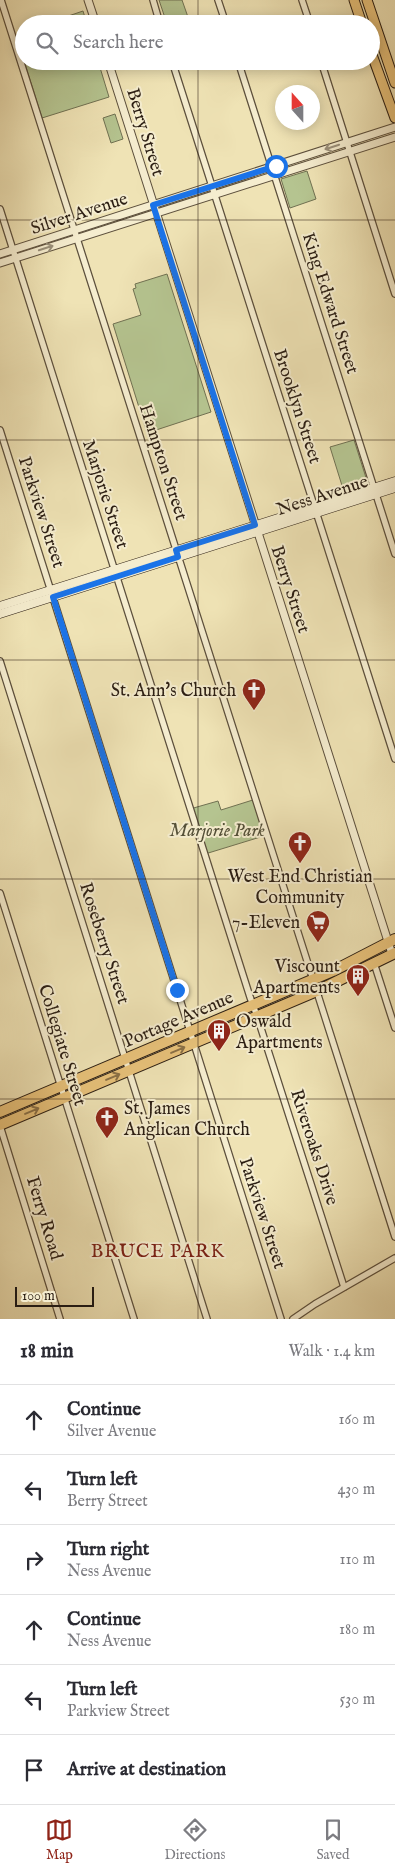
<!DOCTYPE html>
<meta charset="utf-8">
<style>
body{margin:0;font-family:"IM FELL English",serif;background:#f2f2f3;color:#2b2b33}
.compass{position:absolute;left:275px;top:85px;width:45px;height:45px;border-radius:50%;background:#fff;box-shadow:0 2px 12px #0003;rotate:339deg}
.scale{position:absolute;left:15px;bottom:12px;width:79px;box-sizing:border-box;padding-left:5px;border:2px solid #2b1e13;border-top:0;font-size:14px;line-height:18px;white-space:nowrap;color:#2b1e13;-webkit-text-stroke:4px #f5edcf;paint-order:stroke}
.stop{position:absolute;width:15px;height:15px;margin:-11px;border:4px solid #1a73e8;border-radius:50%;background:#fff}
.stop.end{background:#1a73e8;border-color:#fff;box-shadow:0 1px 5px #0008}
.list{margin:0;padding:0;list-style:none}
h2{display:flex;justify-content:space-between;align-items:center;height:65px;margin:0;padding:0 20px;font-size:21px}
h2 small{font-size:16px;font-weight:400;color:#7c7c81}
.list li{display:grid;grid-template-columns:32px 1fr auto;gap:15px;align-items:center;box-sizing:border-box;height:70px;padding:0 20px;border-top:1px solid #e1e1e2}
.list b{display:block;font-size:19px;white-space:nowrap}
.list p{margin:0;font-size:16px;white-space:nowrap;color:#7c7c81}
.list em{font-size:16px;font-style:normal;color:#7c7c81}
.icon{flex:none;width:28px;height:28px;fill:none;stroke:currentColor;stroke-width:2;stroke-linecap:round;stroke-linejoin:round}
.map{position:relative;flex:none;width:395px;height:1319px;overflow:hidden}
.search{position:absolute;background:#fff;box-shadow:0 2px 12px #0003;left:15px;right:15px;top:15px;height:55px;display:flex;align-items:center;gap:12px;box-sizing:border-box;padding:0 18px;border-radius:28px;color:#7c7c81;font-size:19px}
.sheet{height:485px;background:#fff}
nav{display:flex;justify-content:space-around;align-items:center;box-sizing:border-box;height:70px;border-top:1px solid #e1e1e2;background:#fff;font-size:14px;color:#7c7c81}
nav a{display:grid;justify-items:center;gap:2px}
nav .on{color:#8f2418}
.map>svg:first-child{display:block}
.park{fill:#b5c490;stroke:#707152}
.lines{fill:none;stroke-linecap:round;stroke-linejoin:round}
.minor-casing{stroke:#5c4f3c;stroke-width:8}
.tertiary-casing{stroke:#5c4f3c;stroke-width:9}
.secondary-casing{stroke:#2b1e13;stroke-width:9}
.primary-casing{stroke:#2b1e13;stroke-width:11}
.trunk-casing{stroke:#2b1e13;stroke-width:12}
.minor{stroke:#f5edcf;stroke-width:5.5}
.tertiary{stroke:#f5edcf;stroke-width:7}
.secondary{stroke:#f5edcf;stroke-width:8}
.primary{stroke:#e8c27a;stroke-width:9}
.trunk{stroke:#e8c27a;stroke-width:10}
.oneway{stroke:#9a907a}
.oneway2{stroke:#8a7046}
.route{stroke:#1a73e8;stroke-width:6}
.grid{fill:none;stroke:#2b1e13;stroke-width:1;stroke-opacity:0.55}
.labels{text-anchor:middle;stroke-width:4;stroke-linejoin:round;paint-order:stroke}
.street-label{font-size:18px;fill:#2b1e13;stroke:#f5edcf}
.poi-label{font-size:18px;fill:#2b1e13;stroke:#f5edcf;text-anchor:end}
.park-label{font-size:18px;font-style:italic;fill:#545038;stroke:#f5edcf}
.neighbourhood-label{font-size:19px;letter-spacing:1px;fill:#7a1f14;stroke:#f5edcf}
</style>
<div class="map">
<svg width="395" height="1319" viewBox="0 0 395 1319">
<rect width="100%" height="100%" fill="#efe3b5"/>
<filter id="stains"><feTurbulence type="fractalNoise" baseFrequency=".004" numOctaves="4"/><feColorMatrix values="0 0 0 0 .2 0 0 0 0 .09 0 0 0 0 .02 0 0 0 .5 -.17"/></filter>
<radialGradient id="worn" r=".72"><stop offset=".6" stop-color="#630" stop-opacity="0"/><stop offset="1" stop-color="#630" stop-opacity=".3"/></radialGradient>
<g class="park">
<path d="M159,0H182L189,20L177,24H167Z"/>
<path d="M83,11L87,24H45Z"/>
<path d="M24,61H98L109,97L42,118Z"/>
<path d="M115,114L123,139L111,143L103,118Z"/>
<path d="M307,171L316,199L290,208L281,179Z"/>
<path d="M167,274L211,412L147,433L113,324L141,315L133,289L136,288L135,284Z"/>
<path d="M354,440L368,484L344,492L330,447Z"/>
<path d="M256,799L267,835L205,854L190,809L218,801L221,810Z"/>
</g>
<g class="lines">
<g class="minor-casing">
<g id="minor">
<path d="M1,0L395,1237"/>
<path d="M153,0L160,24"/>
<path d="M218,0L226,24"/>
<path d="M302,0L310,24"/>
<path d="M172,61L395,759"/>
<path d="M238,61L395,554"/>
<path d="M321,61L395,294"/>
<path d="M0,209L250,997L257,1016L344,1287"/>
<path d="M0,430L281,1319"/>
<path d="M0,661L207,1319"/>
<path d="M0,893L134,1319"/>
<path d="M374,963L395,1028"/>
<path d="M0,1126L60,1319"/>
<path d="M293,1319L315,1304L395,1258"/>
</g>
</g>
<g class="tertiary-casing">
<g id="tertiary">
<path d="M88,0L96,24"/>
<path d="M108,61L392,954"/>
<path d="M0,254L395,127"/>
<path d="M0,263L395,137"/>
</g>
</g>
<g class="secondary-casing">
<g id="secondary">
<path d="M0,606L395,481"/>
<path d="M0,614L395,488"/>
</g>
</g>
<g class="primary-casing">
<g id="primary">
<path d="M354,0L362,24"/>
<path d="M367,0L395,83"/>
<path d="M371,52L395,118"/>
</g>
</g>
<g class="trunk-casing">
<g id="trunk">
<path d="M0,1112L333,971L395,939"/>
<path d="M0,1125L317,991L395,953"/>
</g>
</g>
<use href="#minor" class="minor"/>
<use href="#tertiary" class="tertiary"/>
<use href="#secondary" class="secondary"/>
<use href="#primary" class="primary"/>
<use href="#trunk" class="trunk"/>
</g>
<defs><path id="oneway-shaft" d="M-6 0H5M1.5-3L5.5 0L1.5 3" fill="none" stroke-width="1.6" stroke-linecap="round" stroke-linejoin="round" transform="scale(1.25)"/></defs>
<g class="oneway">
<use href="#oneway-shaft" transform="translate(332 147) rotate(162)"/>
<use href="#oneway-shaft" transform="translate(46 248) rotate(-18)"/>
</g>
<g class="oneway2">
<use href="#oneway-shaft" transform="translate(178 1050) rotate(-23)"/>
<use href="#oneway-shaft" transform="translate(113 1077) rotate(-23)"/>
<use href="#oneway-shaft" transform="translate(32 1111) rotate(-23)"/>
</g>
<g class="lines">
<path class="route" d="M177,990L53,597L178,557L176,550L255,525L153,205L276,166"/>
</g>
<path class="grid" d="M198,0V24M198,61V1319M0,220H395M0,440H395M0,660H395M0,879H395M0,1099H395"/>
<defs>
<g id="church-pin" transform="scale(1.25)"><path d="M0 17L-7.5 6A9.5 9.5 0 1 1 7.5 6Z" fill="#8f2418" stroke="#f5edcf"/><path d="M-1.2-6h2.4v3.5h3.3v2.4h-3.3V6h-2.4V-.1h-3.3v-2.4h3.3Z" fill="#fff"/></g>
<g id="supermarket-pin" transform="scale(1.25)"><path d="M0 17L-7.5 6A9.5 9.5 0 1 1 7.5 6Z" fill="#8f2418" stroke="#f5edcf"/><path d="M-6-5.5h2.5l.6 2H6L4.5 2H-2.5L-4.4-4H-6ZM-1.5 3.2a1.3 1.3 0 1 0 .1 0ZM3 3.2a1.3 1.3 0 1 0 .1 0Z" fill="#fff"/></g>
<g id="building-pin" transform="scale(1.25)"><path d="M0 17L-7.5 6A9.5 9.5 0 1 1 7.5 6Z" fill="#8f2418" stroke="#f5edcf"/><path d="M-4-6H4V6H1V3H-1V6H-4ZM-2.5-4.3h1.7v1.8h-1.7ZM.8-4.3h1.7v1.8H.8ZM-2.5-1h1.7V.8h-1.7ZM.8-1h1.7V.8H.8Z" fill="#fff"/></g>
</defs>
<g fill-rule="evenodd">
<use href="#church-pin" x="254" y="690"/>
<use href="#church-pin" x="300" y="843"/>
<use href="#supermarket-pin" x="318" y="922"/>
<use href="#building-pin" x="358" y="976"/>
<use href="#building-pin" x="219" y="1031"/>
<use href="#church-pin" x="107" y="1118"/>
</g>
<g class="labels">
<g class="street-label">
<text transform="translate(146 132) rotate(73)" y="6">Berry Street</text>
<text transform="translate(79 213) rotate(-18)" y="6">Silver Avenue</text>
<text transform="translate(331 303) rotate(72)" y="6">King Edward Street</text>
<text transform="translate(298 406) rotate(72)" y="6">Brooklyn Street</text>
<text transform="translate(164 462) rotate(72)" y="6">Hampton Street</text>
<text transform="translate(106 494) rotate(72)" y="6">Marjorie Street</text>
<text transform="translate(322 495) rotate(-18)" y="6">Ness Avenue</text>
<text transform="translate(42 512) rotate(72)" y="6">Parkview Street</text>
<text transform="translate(291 589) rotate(72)" y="6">Berry Street</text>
<text transform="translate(105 943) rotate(72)" y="6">Roseberry Street</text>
<text transform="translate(178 1019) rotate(-23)" y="6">Portage Avenue</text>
<text transform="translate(63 1045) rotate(73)" y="6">Collegiate Street</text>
<text transform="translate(315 1147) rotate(72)" y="6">Riveroaks Drive</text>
<text transform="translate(263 1213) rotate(72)" y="6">Parkview Street</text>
<text transform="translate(45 1218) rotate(73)" y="6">Ferry Road</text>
</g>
<g class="poi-label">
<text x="236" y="696">St. Ann's Church</text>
<text x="300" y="882" text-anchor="middle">West End Christian<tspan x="300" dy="21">Community</tspan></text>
<text x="300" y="928">7-Eleven</text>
<text x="340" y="972">Viscount<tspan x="340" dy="21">Apartments</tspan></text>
<text x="236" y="1027" text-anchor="start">Oswald<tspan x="236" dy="21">Apartments</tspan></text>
<text x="124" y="1114" text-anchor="start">St. James<tspan x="124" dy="21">Anglican Church</tspan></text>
</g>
<g class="park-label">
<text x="217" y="836">Marjorie Park</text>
</g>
<g class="neighbourhood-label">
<text x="158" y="1257">BRUCE PARK</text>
</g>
</g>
<rect width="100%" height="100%" filter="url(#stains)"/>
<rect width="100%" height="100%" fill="url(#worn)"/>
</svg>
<svg class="compass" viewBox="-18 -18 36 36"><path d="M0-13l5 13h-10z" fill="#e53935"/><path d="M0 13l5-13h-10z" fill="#7c7c81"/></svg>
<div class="scale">100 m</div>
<div class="stop" style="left:276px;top:166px"></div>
<div class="stop end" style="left:177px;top:990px"></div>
<div class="search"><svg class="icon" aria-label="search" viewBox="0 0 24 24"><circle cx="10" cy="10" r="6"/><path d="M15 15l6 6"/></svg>Search here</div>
</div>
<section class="sheet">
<h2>18 min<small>Walk · 1.4 km</small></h2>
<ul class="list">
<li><svg class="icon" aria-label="ahead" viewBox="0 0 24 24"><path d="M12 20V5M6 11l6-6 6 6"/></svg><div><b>Continue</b><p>Silver Avenue</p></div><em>160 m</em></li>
<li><svg class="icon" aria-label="left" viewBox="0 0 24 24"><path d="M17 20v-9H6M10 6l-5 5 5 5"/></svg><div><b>Turn left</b><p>Berry Street</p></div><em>430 m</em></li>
<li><svg class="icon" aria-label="right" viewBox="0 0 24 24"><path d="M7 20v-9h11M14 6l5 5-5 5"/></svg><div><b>Turn right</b><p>Ness Avenue</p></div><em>110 m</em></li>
<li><svg class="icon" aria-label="ahead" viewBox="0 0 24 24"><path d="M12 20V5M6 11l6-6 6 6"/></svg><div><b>Continue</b><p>Ness Avenue</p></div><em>180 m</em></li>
<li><svg class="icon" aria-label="left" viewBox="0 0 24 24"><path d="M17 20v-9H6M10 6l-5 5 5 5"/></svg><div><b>Turn left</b><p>Parkview Street</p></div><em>530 m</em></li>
<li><svg class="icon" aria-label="arrive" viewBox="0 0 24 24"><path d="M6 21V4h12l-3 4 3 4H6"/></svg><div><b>Arrive at destination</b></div></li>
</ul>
</section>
<nav>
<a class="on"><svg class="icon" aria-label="map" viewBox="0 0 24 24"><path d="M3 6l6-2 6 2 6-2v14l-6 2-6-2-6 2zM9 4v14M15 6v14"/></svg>Map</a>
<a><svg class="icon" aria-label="directions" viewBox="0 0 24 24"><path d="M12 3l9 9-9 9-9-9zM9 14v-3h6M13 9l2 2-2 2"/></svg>Directions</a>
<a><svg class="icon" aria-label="saved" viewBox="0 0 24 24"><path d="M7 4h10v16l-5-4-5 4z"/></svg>Saved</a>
</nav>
